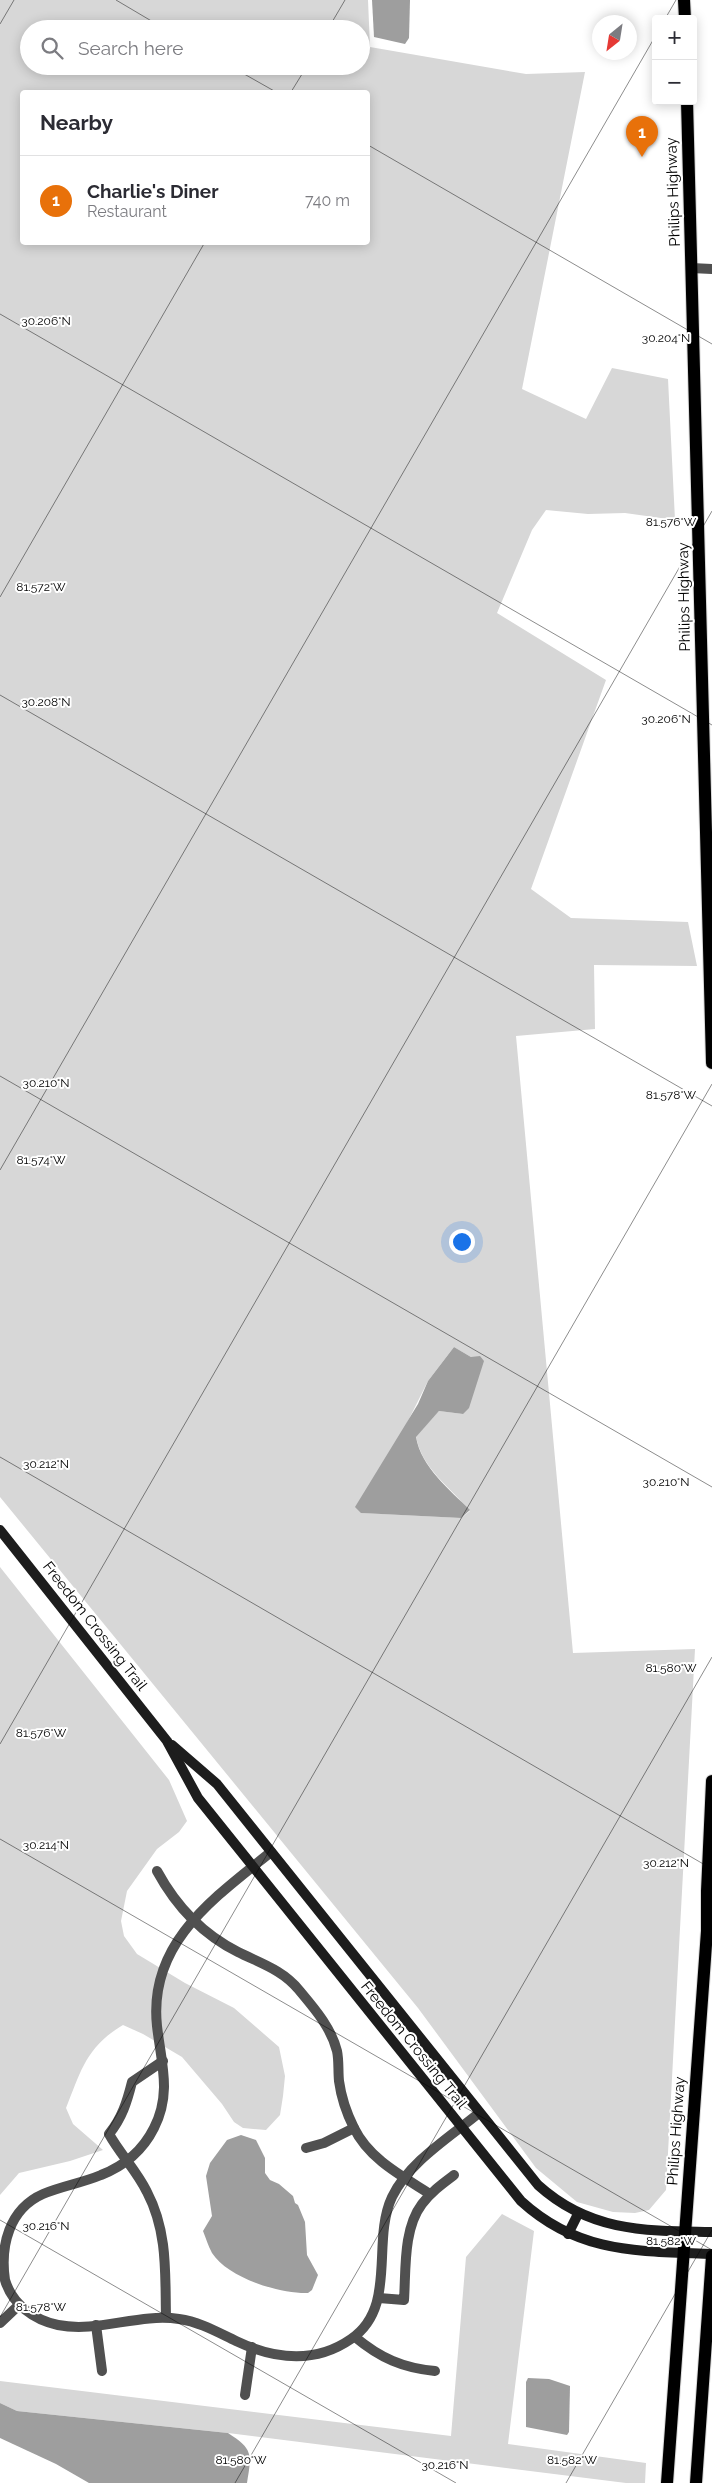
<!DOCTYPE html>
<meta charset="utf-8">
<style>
body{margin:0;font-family:Raleway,sans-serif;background:#f2f2f3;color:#2b2b33}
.controls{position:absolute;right:15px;top:15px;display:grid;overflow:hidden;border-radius:5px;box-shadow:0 2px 12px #0003}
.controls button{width:45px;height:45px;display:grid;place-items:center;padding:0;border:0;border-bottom:1px solid #e1e1e2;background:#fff;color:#2b2b33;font:25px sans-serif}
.compass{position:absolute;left:592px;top:15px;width:45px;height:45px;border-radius:50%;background:#fff;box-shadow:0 2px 12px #0003;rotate:210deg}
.you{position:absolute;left:461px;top:1241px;width:18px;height:18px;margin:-12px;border:4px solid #fff;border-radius:50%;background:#1a73e8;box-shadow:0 0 0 8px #1a73e833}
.badge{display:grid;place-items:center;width:32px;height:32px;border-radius:50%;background:#db2777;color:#fff;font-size:16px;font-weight:700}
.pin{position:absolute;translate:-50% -41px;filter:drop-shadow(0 1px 2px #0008)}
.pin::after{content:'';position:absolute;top:26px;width:18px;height:15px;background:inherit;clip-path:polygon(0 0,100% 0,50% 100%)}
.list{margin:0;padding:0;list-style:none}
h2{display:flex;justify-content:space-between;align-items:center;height:65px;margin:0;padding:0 20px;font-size:21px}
h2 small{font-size:16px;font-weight:400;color:#7c7c81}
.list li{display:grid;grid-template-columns:32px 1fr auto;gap:15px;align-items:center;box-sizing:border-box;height:90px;padding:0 20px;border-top:1px solid #e1e1e2}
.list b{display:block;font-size:19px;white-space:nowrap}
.list p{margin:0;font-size:16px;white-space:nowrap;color:#7c7c81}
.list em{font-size:16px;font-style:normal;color:#7c7c81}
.icon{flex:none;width:28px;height:28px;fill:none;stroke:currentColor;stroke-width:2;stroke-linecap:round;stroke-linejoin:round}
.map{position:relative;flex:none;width:712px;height:2483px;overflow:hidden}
.search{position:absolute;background:#fff;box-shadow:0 2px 12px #0003;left:20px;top:20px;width:350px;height:55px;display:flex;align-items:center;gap:12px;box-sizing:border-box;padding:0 18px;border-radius:28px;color:#7c7c81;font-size:19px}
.panel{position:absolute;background:#fff;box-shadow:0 2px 12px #0003;left:20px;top:90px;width:350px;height:155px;border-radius:5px}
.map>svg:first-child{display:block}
.green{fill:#d7d7d7;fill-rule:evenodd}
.water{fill:#9e9e9e}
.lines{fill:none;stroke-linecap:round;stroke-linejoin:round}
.primary-casing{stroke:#dbdbdb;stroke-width:14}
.street{stroke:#505050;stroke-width:10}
.secondary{stroke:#1d1d1d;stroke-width:10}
.primary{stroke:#000;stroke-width:12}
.ticks{fill:none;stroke:#000;stroke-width:1;stroke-opacity:0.45}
.labels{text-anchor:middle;stroke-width:4;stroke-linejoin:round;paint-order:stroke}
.street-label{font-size:15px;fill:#000;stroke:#fff}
.ticks-label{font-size:12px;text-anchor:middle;fill:#000;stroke:#fff;stroke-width:4;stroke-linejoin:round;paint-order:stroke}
</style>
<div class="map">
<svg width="712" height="2483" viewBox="0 0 712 2483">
<rect width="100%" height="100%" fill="#fff"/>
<g class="green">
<path d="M0,0H368L370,47L526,74L585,72L522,389L586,419L612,368L668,379L675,520L625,513L588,514L546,510L532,530L497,613L606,680L531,889L571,918L688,922L697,966L594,965L595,1029L516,1036L573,1653L695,1649L666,2190L649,2210L635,2213L613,2212L577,2202L536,2168L418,2008L0,1497ZM29,29H361V66H29ZM22,92H368V242H22ZM454,1347L471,1357L463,1414L439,1411L416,1436C421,1468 451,1488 470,1511L461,1518L362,1513L428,1381Z"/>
<path d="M0,1567L169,1780L187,1821L179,1832L157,1849L127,1891L121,1921L124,1936L137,1954L185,1983L234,2008L279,2047L285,2076L283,2096L280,2115L266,2130L243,2128L234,2122L222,2104L182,2057L143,2034L123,2025C86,2047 81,2071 66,2108L73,2124L103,2150L70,2161L19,2173L0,2195Z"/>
<path d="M502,2214L534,2231L508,2444L646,2463L645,2483H626L228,2433L17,2411L0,2403V2381L451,2436L466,2257Z"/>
</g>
<g class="water">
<path d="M372,0H410L409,38L405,44L374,37Z"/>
<path d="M454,1347L471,1357L480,1356L484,1361L469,1408L463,1414L439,1411L416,1437C421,1467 450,1490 470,1510L461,1518L361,1513L355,1507L418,1404L428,1381Z"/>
<path d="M241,2135L256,2140L265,2158V2173L270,2180L279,2184L293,2196L295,2203L298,2205L305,2222L307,2255L318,2275L312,2290L308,2293C280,2294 228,2278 212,2253C208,2246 206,2238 203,2231L212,2216L206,2176L210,2163L227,2140Z"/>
<path d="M528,2378L549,2379L570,2386L569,2432L567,2435L526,2427V2382Z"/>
<path d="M0,2403L17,2411L228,2433C253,2449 252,2454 247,2483H89L56,2464L0,2438Z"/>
</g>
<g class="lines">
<g class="primary-casing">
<g id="primary">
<path d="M684,0L685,19"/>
<path d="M687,101L712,1063"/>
<path d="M667,2483L707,1931V1891L712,1781"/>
<path d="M696,2483L712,2256"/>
</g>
</g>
<g class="street">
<path d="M691,268L712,269"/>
<path d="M271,1852C214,1898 148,1943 157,2026C161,2062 172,2093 154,2128C143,2150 124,2166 101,2175C82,2183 62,2186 43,2194C9,2209 0,2246 5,2280C12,2304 34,2320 58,2325C98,2333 138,2313 179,2319C200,2322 217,2332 236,2341C274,2359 315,2364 351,2339C398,2307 371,2242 392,2197C409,2162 450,2137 479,2113"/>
<path d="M157,1871C176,1906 202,1934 238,1952C260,1963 283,1970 299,1990C314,2008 331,2027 337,2051C339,2060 338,2071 339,2081C341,2096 347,2114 354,2128C369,2159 402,2176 430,2194"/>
<path d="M163,2061L132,2082C127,2102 122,2118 109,2134C120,2154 137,2171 147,2192C168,2232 165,2274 166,2317"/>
<path d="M306,2148L324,2143L354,2128"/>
<path d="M379,2298L404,2300C406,2270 403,2229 422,2204C431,2192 442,2184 454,2175"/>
<path d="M0,2323L19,2305"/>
<path d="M96,2325L102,2371"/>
<path d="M355,2337C380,2358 403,2368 435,2371"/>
<path d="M245,2395L252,2347"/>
</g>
<g class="secondary">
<path d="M0,1530L167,1741L198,1798L521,2201C579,2254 638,2251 712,2254"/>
<path d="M172,1745L217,1784L538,2185C590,2232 645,2231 712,2232"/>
<path d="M568,2234L578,2214"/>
</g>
<use href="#primary" class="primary"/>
</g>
<path class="ticks" d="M116,0L165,29M665,19L676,0M0,24L14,0M328,29L345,0M230,66L276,92M291,92L307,66M368,145L712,344M0,314L712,725M0,597L205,242M0,695L712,1106M0,1076L712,1487M0,1170L656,35M0,1457L712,1869M0,1744L712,511M0,1839L712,2250M0,2220L456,2483M0,2317L712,1084M235,2483L712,1657M566,2483L712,2230"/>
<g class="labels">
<g class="street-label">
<text transform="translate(673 192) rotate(-92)" y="5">Philips Highway</text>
<text transform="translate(684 597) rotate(-91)" y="5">Philips Highway</text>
<text transform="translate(95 1626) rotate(52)" y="5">Freedom Crossing Trail</text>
<text transform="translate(414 2045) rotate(51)" y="5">Freedom Crossing Trail</text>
<text transform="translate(676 2131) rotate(-86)" y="5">Philips Highway</text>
</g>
</g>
<g class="ticks-label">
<text x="46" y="325">30.206°N</text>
<text x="666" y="342">30.204°N</text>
<text x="671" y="526">81.576°W</text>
<text x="41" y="591">81.572°W</text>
<text x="46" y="706">30.208°N</text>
<text x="666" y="723">30.206°N</text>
<text x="46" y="1087">30.210°N</text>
<text x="671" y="1099">81.578°W</text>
<text x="41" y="1164">81.574°W</text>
<text x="46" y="1468">30.212°N</text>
<text x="666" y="1486">30.210°N</text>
<text x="671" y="1672">81.580°W</text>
<text x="41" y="1737">81.576°W</text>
<text x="46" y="1849">30.214°N</text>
<text x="666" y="1867">30.212°N</text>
<text x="46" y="2230">30.216°N</text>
<text x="671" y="2245">81.582°W</text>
<text x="41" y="2311">81.578°W</text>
<text x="241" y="2464">81.580°W</text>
<text x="572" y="2464">81.582°W</text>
<text x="445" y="2469">30.216°N</text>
</g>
</svg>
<div class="controls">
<button>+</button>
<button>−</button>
</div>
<svg class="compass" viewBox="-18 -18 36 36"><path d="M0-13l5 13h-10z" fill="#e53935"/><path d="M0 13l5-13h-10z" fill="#7c7c81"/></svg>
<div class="you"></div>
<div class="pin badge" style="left:642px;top:157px;background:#e8710a">1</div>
<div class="search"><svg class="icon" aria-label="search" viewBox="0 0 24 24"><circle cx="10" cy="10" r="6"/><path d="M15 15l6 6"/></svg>Search here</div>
<section class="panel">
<h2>Nearby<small></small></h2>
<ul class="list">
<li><span class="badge" style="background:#e8710a">1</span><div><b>Charlie's Diner</b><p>Restaurant</p></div><em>740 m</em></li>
</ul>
</section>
</div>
